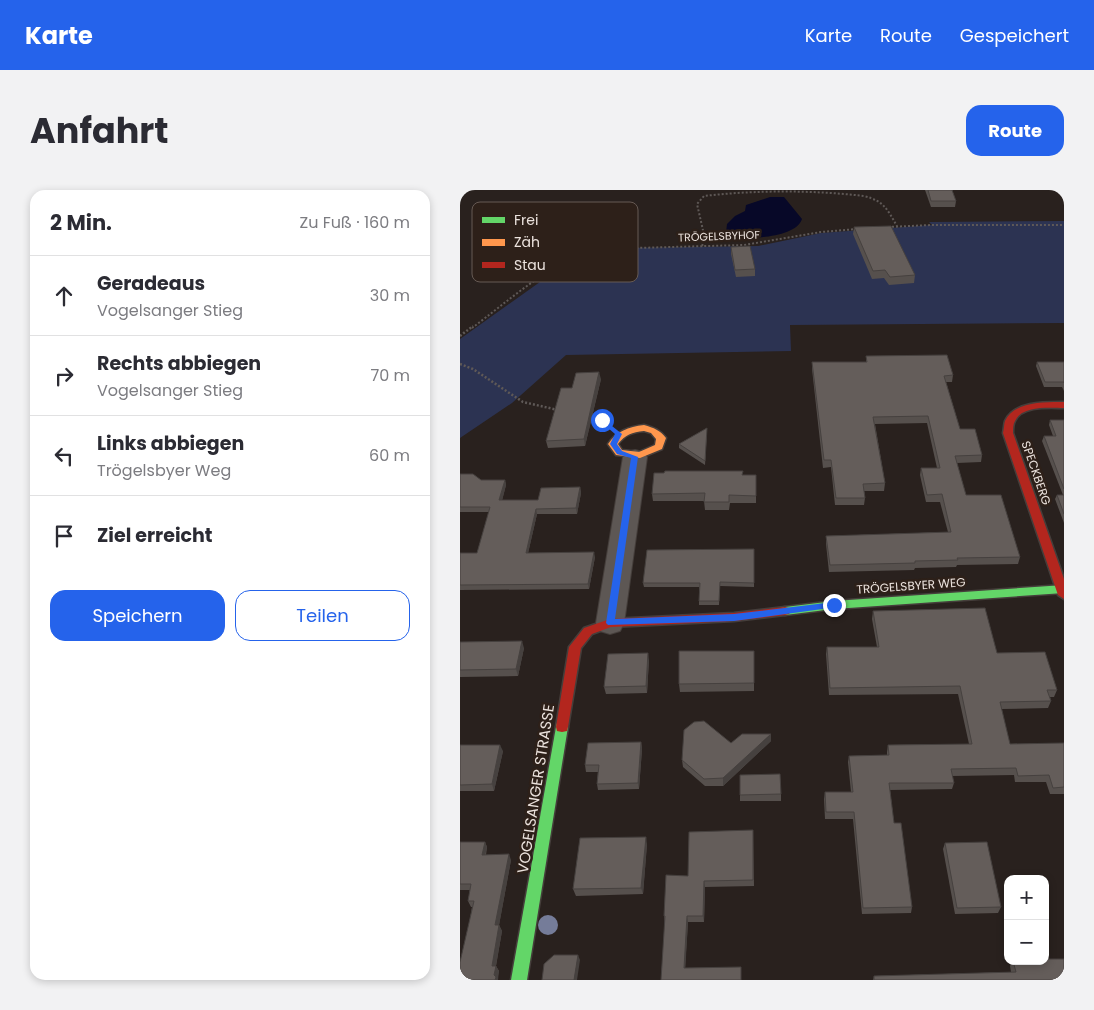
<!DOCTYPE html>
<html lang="de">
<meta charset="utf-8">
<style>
body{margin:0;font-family:Poppins,sans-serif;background:#f2f2f3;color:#2b2b33}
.controls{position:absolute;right:15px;bottom:15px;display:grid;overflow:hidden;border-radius:10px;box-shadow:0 2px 8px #0003}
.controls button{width:45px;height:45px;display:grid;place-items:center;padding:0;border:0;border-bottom:1px solid #e1e1e2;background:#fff;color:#2b2b33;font:25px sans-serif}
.stop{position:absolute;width:15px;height:15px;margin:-11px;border:4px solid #2563eb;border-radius:50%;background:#fff}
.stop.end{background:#2563eb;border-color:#fff;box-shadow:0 1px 5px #0008}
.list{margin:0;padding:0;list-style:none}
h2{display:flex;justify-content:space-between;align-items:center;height:65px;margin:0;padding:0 20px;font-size:21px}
h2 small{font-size:16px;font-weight:400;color:#7c7c81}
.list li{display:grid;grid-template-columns:32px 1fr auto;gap:15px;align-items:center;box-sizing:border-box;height:80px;padding:0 20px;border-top:1px solid #e1e1e2}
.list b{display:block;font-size:19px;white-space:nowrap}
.list p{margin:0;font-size:16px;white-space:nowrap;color:#7c7c81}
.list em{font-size:16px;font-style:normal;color:#7c7c81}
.actions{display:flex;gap:10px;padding:15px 20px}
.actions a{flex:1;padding:11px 0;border:1px solid #2563eb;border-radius:15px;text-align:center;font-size:18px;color:#2563eb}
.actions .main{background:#2563eb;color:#fff}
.icon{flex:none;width:28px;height:28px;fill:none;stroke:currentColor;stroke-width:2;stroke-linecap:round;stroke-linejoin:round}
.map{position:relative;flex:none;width:604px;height:790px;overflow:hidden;border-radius:15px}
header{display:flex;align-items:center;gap:30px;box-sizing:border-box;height:70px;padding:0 25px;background:#2563eb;color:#fff}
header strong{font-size:24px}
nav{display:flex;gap:28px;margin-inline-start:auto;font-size:18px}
.intro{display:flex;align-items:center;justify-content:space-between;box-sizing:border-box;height:120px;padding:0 30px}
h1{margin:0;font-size:35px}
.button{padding:12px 22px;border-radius:15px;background:#2563eb;color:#fff;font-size:18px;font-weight:700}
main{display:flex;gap:30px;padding:0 30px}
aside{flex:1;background:#fff;border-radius:15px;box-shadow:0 2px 8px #0003}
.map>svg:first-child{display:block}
.green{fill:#2c3352}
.water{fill:#070828}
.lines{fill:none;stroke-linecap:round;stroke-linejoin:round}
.street-casing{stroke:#453e3b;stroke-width:2}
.fast-casing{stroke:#453e3b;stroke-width:3}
.slow-casing{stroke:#453e3b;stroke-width:3}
.jam-casing{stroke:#453e3b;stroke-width:3}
.path-far1{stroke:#5f5957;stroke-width:2;stroke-dasharray:2 2;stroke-linecap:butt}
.path{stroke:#5f5957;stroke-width:2.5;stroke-dasharray:2 2;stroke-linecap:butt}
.street{fill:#5d5754;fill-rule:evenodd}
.fast{fill:#63d668;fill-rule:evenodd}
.slow{fill:#ff974d;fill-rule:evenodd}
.jam{fill:#b3261e;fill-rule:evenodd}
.tree{fill:#757c99}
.wall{fill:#56504d}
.shaded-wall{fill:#46413f}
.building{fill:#645d5a;stroke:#46413f}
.route{fill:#2563eb}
.labels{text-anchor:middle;stroke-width:5;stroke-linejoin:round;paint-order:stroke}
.far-street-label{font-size:11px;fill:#ebe2dd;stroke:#2d2019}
.street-label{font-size:12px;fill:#ebe2dd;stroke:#2d2019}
.near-street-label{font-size:15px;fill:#ebe2dd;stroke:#2d2019}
.key{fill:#2d2019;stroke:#665a54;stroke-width:1}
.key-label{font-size:14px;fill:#ebe2dd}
</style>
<header>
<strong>Karte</strong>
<nav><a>Karte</a><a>Route</a><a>Gespeichert</a></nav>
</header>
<div class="intro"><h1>Anfahrt</h1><a class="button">Route</a></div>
<main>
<aside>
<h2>2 Min.<small>Zu Fuß · 160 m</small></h2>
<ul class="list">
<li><svg class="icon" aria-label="ahead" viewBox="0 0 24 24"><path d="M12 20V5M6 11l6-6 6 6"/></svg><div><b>Geradeaus</b><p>Vogelsanger Stieg</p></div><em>30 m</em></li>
<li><svg class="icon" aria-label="right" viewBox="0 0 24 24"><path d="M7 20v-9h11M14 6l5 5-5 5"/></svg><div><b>Rechts abbiegen</b><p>Vogelsanger Stieg</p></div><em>70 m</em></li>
<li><svg class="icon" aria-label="left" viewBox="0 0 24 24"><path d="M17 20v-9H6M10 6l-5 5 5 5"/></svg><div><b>Links abbiegen</b><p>Trögelsbyer Weg</p></div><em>60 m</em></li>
<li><svg class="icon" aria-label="arrive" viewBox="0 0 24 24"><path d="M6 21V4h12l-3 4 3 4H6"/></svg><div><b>Ziel erreicht</b></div></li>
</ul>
<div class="actions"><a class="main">Speichern</a><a>Teilen</a></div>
</aside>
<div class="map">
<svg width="604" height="790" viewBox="0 0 604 790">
<rect width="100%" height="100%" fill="#29211e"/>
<path class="green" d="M604,31V133L330,135L331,161L106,165L52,213L0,248V149L108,72C126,62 141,60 162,58L298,56L361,43L472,35L469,32Z"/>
<path class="water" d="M310,7H324L342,29C336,48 289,49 272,48L266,43L267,34L275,26L285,21L286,15Z"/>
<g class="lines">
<g class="street-casing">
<path id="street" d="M175,260L183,262L187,267L164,433L160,441L150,444L140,441L136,433L163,267L167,262Z"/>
</g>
<g class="fast-casing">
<g id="fast">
<path d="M604,395V403L374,419L325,425L321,424L319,421L321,418L325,417L374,411Z"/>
<path d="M102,532L107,533L108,537L67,790H51L96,537L97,533Z"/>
</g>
</g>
<g class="slow-casing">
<path id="slow" d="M184,235C194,238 200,240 206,248L202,259L180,268L156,265L148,254C157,241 168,237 184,235ZM184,241L191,243L196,249L195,255L179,262L162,260L158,254C165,245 172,242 184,241Z"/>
</g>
<g class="jam-casing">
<g id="jam">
<path d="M604,212V218C590,218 562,215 555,231C553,234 553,239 553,243L604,389V409L598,405L543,243C544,239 544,234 545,231C554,211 586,212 604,212Z"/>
<path d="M325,417L329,418L331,421L329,424L325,425L274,431L151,437L132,444L121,458L108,537L107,541L102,542L97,541L96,537L109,457L124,438L150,429L274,423Z"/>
</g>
</g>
<g class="path-far1">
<path d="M428,37L471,35H604"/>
<path d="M242,56L245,49L237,14L244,6C296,0 352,0 404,6C424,11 427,19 437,36"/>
<path d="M12,138C47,112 97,67 139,59L284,55L361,42L397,39"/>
</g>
<g class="path">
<path d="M0,146L13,136"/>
<path d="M0,174L13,179L63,212L98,220"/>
<path d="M128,227L145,232"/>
</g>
<use href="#street" class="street"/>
<use href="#fast" class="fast"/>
<use href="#slow" class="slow"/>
<use href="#jam" class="jam"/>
</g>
<circle class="tree" cx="88" cy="735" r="10"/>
<g class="wall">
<path d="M465,0H492L496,11L495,17H471Z"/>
<path d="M394,37L455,85L454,93L429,95L424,88L412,89L393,44Z"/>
<path d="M271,57L295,79V86L276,87L271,64Z"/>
<path d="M406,166L493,185L492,192H486L500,239L522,265L521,272L497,273L506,305L560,367L558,374L497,375L496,377L455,378L454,380L369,382L366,354V346L488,342L480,312H466L460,285L461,278H477L467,233L415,234L425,293L424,301H404L405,308L404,315H375L371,277L363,278L352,179V172H406Z"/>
<path d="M577,172H604V201L602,197H584L576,176Z"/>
<path d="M141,189L125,256L88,258L86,251L112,198Z"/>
<path d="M590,230H604V333L595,309L597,305H603L582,251L584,246H593L589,235Z"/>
<path d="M247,238V242L245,275L219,258V254Z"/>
<path d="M0,284L21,290H45L46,295L42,310H78L120,297L121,303L117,324H77L68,363L135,367L129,399L0,400V363H17L29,322H0Z"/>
<path d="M282,285H296V313H270L269,320H245L244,311H193L192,304Z"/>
<path d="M294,359V397L260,396L259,415H239V397H184L183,393Z"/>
<path d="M413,421L537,463L597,500L594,507H590L591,511L588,518L541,519L550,554L604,553V604H590L586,592H555L554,585L492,586L494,593L492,599L430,600L434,633L452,717L451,723L402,724L393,629H365L364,609L365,602H391L388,572L389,566L427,565V562L428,555L509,554L498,504L369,505L366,464L367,457H417L412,429Z"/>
<path d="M0,452L64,458L58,486L0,487Z"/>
<path d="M294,461V501L220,502L219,494Z"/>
<path d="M189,470L187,503L146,504L144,497Z"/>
<path d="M311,551L263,596H245L223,577L222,570L271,553Z"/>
<path d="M181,552L182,559L179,599L138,600L137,594L138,582H126L125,575Z"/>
<path d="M0,555L43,561L34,601H0Z"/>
<path d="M280,585L321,604V611H280Z"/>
<path d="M293,640L294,696L245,697L244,732H228L225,778L201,790L205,732L204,726L228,686Z"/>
<path d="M0,652H25L27,657L26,665L51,670L39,735L42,741L36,776L39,781L37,789L0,790L12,717H11L8,711L10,700H0Z"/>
<path d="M485,653L541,717L538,723L495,724L483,659Z"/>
<path d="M187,654L183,704L116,706L113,699Z"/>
<path d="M552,771H585L604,790H413L414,786L551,782L550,776Z"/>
</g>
<g class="shaded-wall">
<path d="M139,182L141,189L125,256L124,249Z"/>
<path d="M45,290L46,295L41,315L39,310Z"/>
<path d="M120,297L121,303L117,324L116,318Z"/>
<path d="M76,319L77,324L67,368L66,363Z"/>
<path d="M134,362L135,367L129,399L128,394Z"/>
<path d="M62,451L64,458L58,486L56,479Z"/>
<path d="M188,463L189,470L187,503L186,496Z"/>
<path d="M311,544V551L263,596V588Z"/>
<path d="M181,552L182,559L179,599L178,593Z"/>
<path d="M40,555L43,561L34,601L32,594Z"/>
<path d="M186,647L187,654L183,704L181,698Z"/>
<path d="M25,652L27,657L24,670L22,665Z"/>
<path d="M49,664L51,670L38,741L35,735Z"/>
<path d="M244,691L245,697L244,732L243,726Z"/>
<path d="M227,726L228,732L225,784L224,778Z"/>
<path d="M39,735L42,741L35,781L32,776Z"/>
<path d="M118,765L120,770L117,790H114Z"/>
<path d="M36,776L39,781L38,790H35L34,785Z"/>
</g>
<g class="building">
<path d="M468,0H492L496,11H471Z"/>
<path d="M431,36L455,85L430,87L425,80L413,81L394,37Z"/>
<path d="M290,56L295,79L275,80L271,57Z"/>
<path d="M487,165L493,185L484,186L500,239H515L522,265L495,266L506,305H541L560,367L497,368L498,370L455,371V373L370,375L366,346L491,342L482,304L467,305L461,278H480L468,226L413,227L425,293L403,294L405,308H376L371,270H364L352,172H407L406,166Z"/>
<path d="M577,172H604V193V192H585Z"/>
<path d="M139,182L124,249L86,251L101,198H112L116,183Z"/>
<path d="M590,230H604V299L584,246H596Z"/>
<path d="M247,238L245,271L219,254Z"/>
<path d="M205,281H283L282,285H296V306L269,305V312H244L245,303L192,304L194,283H204Z"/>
<path d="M0,284H13L21,290H45L39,310H78L81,298L120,297L116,318L76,319L66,363L134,362L128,394L0,395V363H17L30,317H0Z"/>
<path d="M597,305H604V324Z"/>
<path d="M294,359V393L260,392L259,411H239L240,393H183L187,360Z"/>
<path d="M525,418L537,463L585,462L597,500H587L591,511L540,512L550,554L604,553V597L593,598L589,585L558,586L556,578L491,579L494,593H429L434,633H441L452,717L403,718L394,622H366L365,602H393L389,566L429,565L428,555L512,554L500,496L370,498L367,457H419L413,421Z"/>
<path d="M62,451L56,479L0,480V452Z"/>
<path d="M219,461H294V493L219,494Z"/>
<path d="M188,463L186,496L144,497L148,464Z"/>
<path d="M244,531L271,553L282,544H311L263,588L244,589L222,570L224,540L234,532Z"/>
<path d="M181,552L178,593L137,594L139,575H125L128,553Z"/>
<path d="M0,555H40L32,594L0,595Z"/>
<path d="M320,584L321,604L280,605V585Z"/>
<path d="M293,640V690L244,691L243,726H227L224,778L281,777V790H201L205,726H204L206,685L228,686L229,642Z"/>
<path d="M186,647L181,698L113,699L120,648Z"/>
<path d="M0,652H25L22,665L49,664L35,735H39L32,776H36L34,785L36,787L35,790H0V772L14,711H8L11,694H0Z"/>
<path d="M527,652L541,717L497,718L485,653Z"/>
<path d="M94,765H118L114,790H82L84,774Z"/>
<path d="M585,769H604V790H414V786L556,782L553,771H585Z"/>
</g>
<path class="route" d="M142,228L162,244L157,254L162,261L178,267L155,429L274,424L374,412L378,415L377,417L274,431L148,435L146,433L171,268L157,264L150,254L155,244L140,231L139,230Z"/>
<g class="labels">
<g class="far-street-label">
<text transform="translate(259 46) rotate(-2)" y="4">TRÖGELSBYHOF</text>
</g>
<g class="street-label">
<text transform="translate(576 283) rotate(71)" y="4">SPECKBERG</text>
<text transform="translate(451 396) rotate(-4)" y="4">TRÖGELSBYER WEG</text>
</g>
<g class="near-street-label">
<text transform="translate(76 599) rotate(-81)" y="5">VOGELSANGER STRASSE</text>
</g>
</g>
<rect x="12" y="12" width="166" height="80" rx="8" class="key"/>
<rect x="22" y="27" width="23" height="6" fill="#63d668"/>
<rect x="22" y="49" width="23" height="7" fill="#ff974d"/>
<rect x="22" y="72" width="23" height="6" fill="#b3261e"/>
<g class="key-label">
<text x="54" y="35">Frei</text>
<text x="54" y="57">Zäh</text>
<text x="54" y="80">Stau</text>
</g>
</svg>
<div class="controls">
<button>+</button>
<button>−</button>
</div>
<div class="stop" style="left:142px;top:230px"></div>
<div class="stop end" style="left:374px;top:415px"></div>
</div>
</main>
